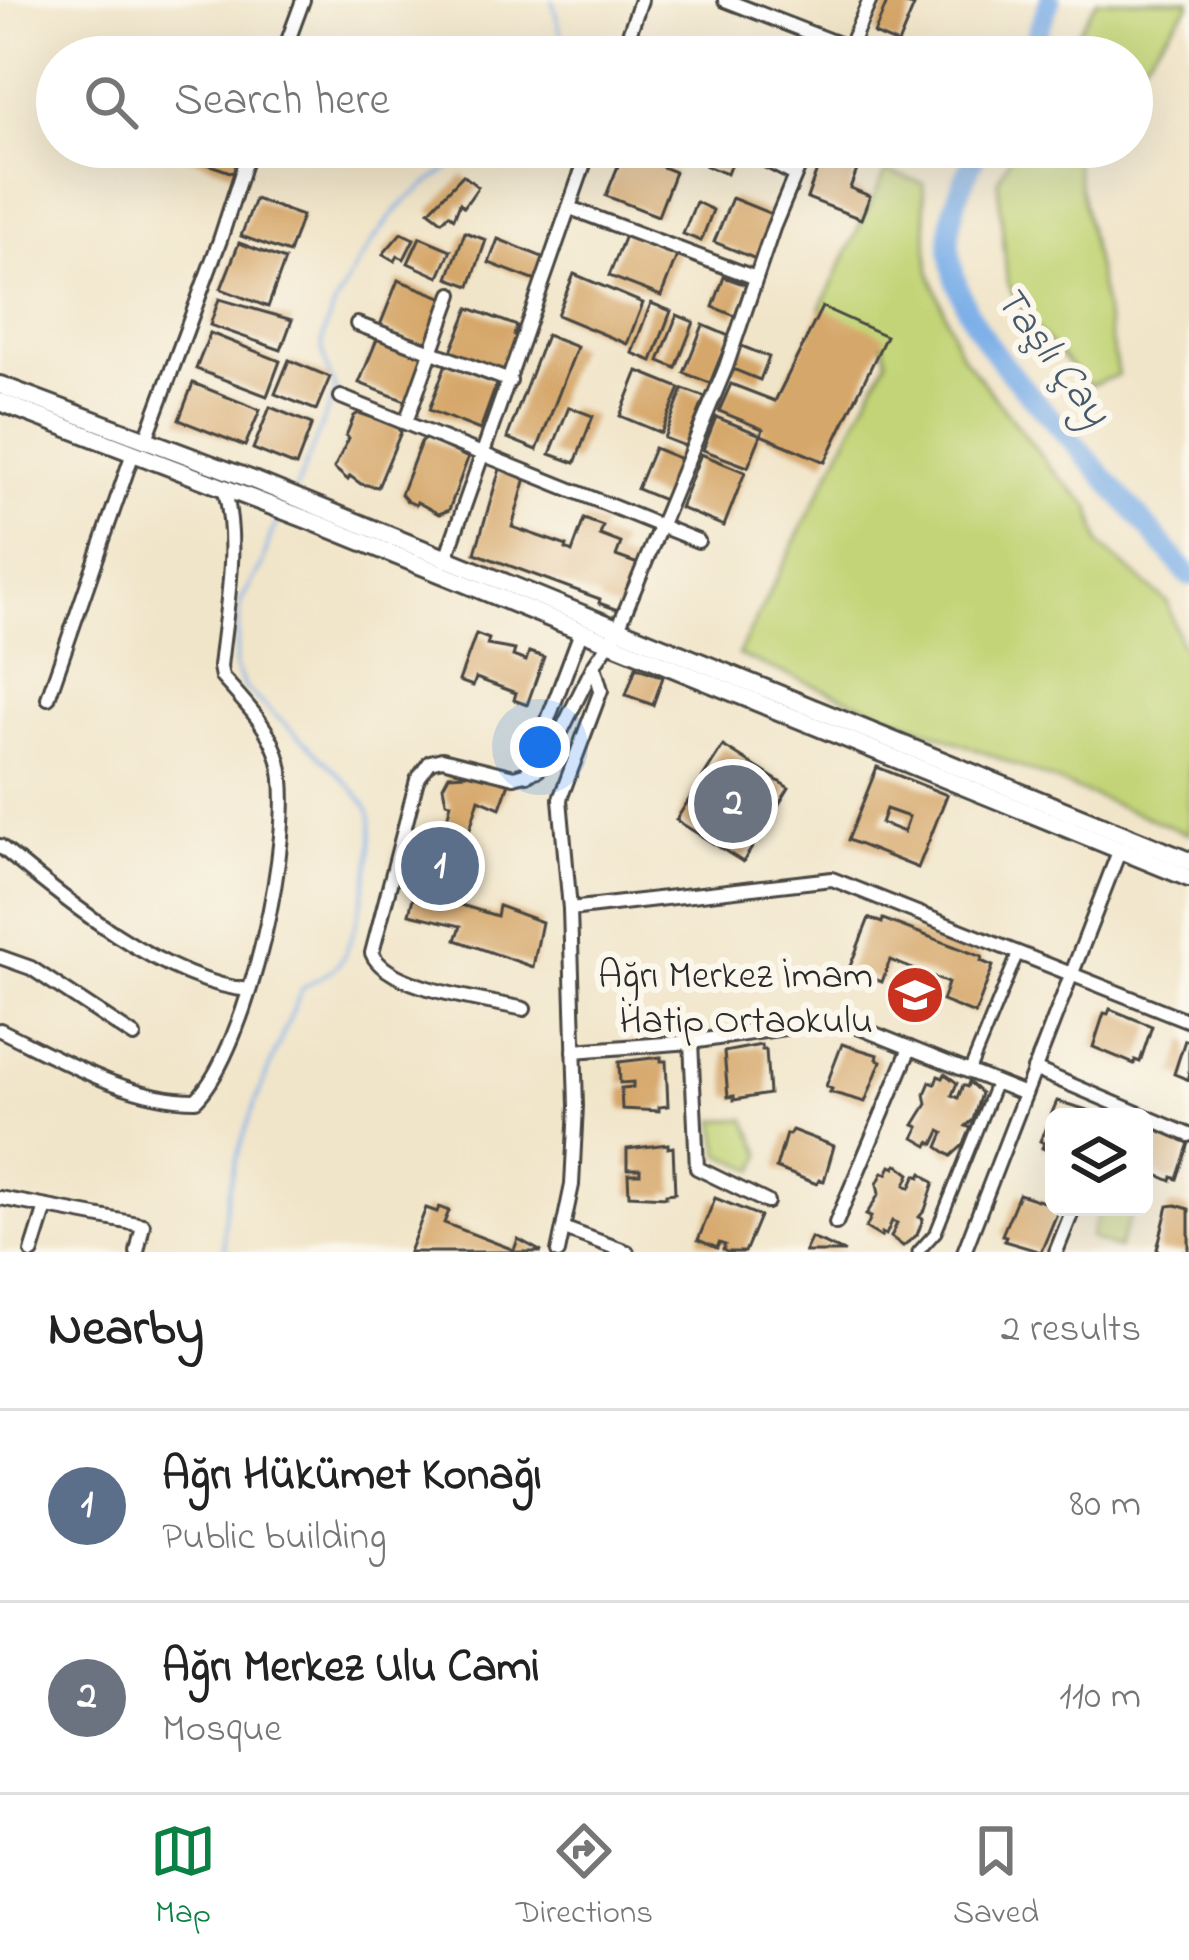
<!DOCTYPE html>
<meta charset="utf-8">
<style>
body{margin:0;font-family:"Indie Flower",sans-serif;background:#f6f6f6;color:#222}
.controls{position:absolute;right:36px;bottom:36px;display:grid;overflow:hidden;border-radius:18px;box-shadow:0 12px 48px #0002}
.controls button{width:108px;height:108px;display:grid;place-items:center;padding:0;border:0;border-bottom:3px solid #e0e0e0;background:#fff;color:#222;font:60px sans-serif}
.you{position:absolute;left:540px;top:747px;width:42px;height:42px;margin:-30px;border:9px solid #fff;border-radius:50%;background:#1a73e8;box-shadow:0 0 0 18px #1a73e833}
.badge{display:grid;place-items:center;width:78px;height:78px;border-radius:50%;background:#0b8043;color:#fff;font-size:39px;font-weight:700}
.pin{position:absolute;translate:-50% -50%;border:6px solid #fff;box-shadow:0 3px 12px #0006}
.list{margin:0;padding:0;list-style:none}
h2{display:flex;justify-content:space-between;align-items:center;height:156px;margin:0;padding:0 48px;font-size:51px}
h2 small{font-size:39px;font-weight:400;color:#767676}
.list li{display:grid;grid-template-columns:78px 1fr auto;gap:36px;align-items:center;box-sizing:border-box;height:192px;padding:0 48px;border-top:3px solid #e0e0e0}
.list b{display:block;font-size:45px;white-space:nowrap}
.list p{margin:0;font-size:39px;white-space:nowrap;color:#767676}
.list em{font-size:39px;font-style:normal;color:#767676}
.icon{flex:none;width:66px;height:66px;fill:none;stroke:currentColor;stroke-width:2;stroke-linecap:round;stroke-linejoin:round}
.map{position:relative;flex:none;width:1189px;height:1252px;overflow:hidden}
.search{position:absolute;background:#fff;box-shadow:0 12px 48px #0002;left:36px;right:36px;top:36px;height:132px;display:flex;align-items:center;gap:30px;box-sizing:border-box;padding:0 42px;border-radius:66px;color:#767676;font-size:45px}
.sheet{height:540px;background:#fff}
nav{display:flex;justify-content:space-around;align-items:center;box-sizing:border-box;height:168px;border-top:3px solid #e0e0e0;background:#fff;font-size:33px;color:#767676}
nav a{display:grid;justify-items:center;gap:6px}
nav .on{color:#0b8043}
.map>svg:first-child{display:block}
.green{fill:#c2d477;stroke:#768051;stroke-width:3}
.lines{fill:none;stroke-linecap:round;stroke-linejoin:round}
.stream{stroke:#7bafe8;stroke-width:3}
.river{stroke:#7bafe8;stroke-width:21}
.building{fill:#d6a76b;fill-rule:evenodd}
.pedestrian-casing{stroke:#494743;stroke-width:15}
.minor-casing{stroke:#494743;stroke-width:18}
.secondary-casing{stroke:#494743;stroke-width:22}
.pedestrian{stroke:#fff;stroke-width:9}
.minor{stroke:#fff;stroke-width:12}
.secondary{stroke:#fff;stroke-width:16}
.labels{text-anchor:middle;stroke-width:12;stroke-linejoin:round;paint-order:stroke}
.poi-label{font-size:39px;fill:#2b2b2b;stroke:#fbf7ec;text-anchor:end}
.water-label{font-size:42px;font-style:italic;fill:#47596d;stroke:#fbf7ec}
</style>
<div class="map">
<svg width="1189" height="1252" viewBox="0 0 1189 1252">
<rect width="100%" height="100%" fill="#fbf7ec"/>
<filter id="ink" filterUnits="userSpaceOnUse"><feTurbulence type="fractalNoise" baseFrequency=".00833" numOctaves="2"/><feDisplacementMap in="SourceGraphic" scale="24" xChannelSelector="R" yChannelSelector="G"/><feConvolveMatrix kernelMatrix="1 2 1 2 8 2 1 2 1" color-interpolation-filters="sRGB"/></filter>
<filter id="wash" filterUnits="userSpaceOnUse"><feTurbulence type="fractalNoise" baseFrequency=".004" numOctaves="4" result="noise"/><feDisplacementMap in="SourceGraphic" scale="48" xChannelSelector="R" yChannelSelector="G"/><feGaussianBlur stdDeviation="2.7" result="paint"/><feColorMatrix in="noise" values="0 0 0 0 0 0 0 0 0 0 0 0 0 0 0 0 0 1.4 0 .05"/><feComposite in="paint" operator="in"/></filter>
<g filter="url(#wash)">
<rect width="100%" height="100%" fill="#f1e5c9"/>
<g class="green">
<path d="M1097,0H1189V6L1132,75V57H1063Z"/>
<path d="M1015,147H1072L1118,375L1089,386L1028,320L1007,282L998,180Z"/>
<path d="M886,171L923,183L929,271L960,353L1053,471L1090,506L1100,545L1168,603L1180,643L1189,653V834L738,655L887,359L882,338L820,309Z"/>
<path d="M746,1119L762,1155L756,1170L720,1154L716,1120Z"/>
<path d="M1101,1207H1134L1118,1249L1090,1238Z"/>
</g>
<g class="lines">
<g class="stream">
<path d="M552,0L563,41L557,57"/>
<path d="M295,491L336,390C331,376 322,359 322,345C325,310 380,223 407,200C429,181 453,168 473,147"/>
<path d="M226,1252C211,1191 277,1049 302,989C315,979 330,975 339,963C357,939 380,840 369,811C360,788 269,711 245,688L235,667L241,601L262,565L271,534L281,515"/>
</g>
<g class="river">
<path d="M1028,57L1050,0"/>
<path d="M980,147C963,180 946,214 950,252C958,329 1026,389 1074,443C1113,487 1152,531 1189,576"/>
</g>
</g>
<g id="blocks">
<g class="building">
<path d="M888,0L914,6L898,44L874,34Z"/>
<path d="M191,147H243L233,173L188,157Z"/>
<path d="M713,147L737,148L727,174L706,166Z"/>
<path d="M624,151L675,172L658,216L606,196Z"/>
<path d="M822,156L857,170L850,188L870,196L861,219L807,198Z"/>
<path d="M463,175L478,187L464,207L460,203L454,218L449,214L442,221L429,211Z"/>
<path d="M732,198L774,215L756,259L714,242Z"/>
<path d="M255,199L302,216L289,253L241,236Z"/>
<path d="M696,202L713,210L701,241L683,234Z"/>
<path d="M465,232L486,240L470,286L448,278Z"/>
<path d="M401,233L414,239L404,259L398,256L395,261L383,254Z"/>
<path d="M626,233L678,253L661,296L609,276Z"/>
<path d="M420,237L451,250L439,277L408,263Z"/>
<path d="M498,239L545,258L536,281L489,263Z"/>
<path d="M239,243L285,260L268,307L221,289Z"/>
<path d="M574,274L643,303L627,344L557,315Z"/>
<path d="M724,277L746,285L735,316L713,307Z"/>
<path d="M398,280L447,299L429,347L379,328Z"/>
<path d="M219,299L292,320L281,350L210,325Z"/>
<path d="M651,303L671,311L652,361L632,353Z"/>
<path d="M822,307L886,336L825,462L761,435L748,467L703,450L716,417L761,435L763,429L719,411L731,384L775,401Z"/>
<path d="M469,308L517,326L514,335L518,337L502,376L450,354Z"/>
<path d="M677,315L694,322L676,368L659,361Z"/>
<path d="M703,325L729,336L710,383L684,373Z"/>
<path d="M210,333L280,361L267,396L196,369Z"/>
<path d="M546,335L577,347L537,450L507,438Z"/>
<path d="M378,337L426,357L408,402L359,383Z"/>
<path d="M739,345L769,357L760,380L730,368Z"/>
<path d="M289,360L330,377L316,410L275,394Z"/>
<path d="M446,364L497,383L480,430L429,410Z"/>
<path d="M638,371L680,388L661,433L620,416Z"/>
<path d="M193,383L260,410L245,446L179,420Z"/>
<path d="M683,389L705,397L685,446L664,438Z"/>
<path d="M270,407L312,424L296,466L253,449Z"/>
<path d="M569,407L593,416L575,463L550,454Z"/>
<path d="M359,413L394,425L401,432L378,487L361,484L350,476L348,480L334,468L349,438L346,436L354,416Z"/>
<path d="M426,438L468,458L449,510L439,514L417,502L416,505L407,501L401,494L421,442Z"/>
<path d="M654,448L681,459L664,500L637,489Z"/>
<path d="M701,454L745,472L724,526L680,508Z"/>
<path d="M502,462L527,474L512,527L567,546L566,549L572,552L584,519L603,526L600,535L621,543L616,556L638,564L621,611L599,603L600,599L475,553Z"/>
<path d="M476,634L489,639L487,645L515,650L513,656L526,661L529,652L544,657L527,705L514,700L516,693L476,678L473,686L459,681Z"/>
<path d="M636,667L663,677L653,705L626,695Z"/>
<path d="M723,746L789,788L743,862L676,820Z"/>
<path d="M877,767L947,795L918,868L848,840ZM886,809L909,817L904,832L881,823Z"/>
<path d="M473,768L510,780L500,808L479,799L448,901L497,916L499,906L542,922L533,967L456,940L461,926L409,914L431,828L444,831L451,803L446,802L443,786L449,775L466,774Z"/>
<path d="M869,918L882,923L883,919L982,957L981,961L993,966L975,1014L942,1001L948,983L890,960L882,982L849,969Z"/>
<path d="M1110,1009L1152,1026L1140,1062L1135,1060L1134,1064L1093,1047L1104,1013L1108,1014Z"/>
<path d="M1185,1040L1189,1041V1080L1174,1074Z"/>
<path d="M842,1044L878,1055L877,1059L881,1061L865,1102L830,1092L832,1089L826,1086Z"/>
<path d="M761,1045L762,1050H766L769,1094L734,1100V1096L728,1097L724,1052Z"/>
<path d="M661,1057V1061H666L668,1106L659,1107V1111L622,1109L621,1088L633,1087V1082L620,1083L619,1062Z"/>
<path d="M945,1074L957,1083L952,1095L958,1098L963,1085L967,1087L969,1082L981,1093L973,1120L966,1126L971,1128L964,1144L951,1156L938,1147L944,1133L940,1131L934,1144L930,1142L928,1146L914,1138L919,1127L914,1125L927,1104L925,1094L930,1082L935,1084L938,1076L943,1078Z"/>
<path d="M1057,1101L1091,1111L1089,1117H1054V1153L1042,1148L1044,1143L1040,1141Z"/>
<path d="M1147,1125L1189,1143L1177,1179L1172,1177L1171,1181L1144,1169Z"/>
<path d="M792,1130L834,1146L824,1181L819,1180L817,1184L776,1168L786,1134L789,1135Z"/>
<path d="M668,1144V1148L673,1147L675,1193L666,1194V1197L629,1195L628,1174H640V1169H627V1149Z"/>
<path d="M897,1164L910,1174L905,1185L910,1188L916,1175L920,1177L922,1173L934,1183L925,1210L919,1217L923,1219L917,1235L903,1246L891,1237L897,1223L892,1221L886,1235L882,1233L881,1237L866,1228L871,1217L866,1215L879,1194L877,1184L883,1172L887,1174L891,1166L895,1168Z"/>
<path d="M1019,1194L1053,1205L1052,1208L1058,1211L1041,1252L1004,1241L1006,1236L1002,1235Z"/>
<path d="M715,1198L760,1216L745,1252H727L723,1250L725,1245L719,1243L717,1248L698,1240Z"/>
<path d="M1176,1205L1189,1209V1252H1160L1157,1249L1168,1206Z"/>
<path d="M439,1207L449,1211L444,1223L514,1250L518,1239L542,1252H409L426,1208L437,1212Z"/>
<path d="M811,1238L845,1252H805Z"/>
</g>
</g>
</g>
<g filter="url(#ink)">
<use href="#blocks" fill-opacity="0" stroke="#494743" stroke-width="3"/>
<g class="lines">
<g class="pedestrian-casing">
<g id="pedestrian">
<path d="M969,1072L1018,953"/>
<path d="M918,1252L936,1232L996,1082"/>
</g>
</g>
<g class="minor-casing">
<g id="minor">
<path d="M725,0L872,57"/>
<path d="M282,57L303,0"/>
<path d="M621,57L641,0"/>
<path d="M845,57L870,0"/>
<path d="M740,147L795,175"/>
<path d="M570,208L756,278"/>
<path d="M357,324L510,381"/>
<path d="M341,397L698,541"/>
<path d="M406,422L452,294"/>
<path d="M146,439L220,240L250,147"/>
<path d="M445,561L590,147"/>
<path d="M48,698L133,453"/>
<path d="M527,775L581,632"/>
<path d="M0,846C63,899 165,982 249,990"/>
<path d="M570,909L832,879L1189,1021"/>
<path d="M0,957L31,968L134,1036"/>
<path d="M524,1009C486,1000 386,989 372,953L417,780L430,762L442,759L514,777L538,770L545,764L594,665L617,631L726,367L773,228L807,147"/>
<path d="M0,1030C60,1059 128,1100 196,1100C248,1048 297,832 279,761C270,727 245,703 222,677L220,667C226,607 240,545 224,487"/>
<path d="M691,1042L697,1168L767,1202"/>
<path d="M574,1051L691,1042L804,1025L850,1024L1025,1094"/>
<path d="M1034,1069L1189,1135"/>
<path d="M0,1198L143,1225L137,1252"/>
<path d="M836,1223L910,1048"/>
<path d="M565,1229L627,1252"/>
<path d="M32,1252L46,1207"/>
<path d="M558,1252L572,1185L576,1106L570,909L560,799L601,690L594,666"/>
<path d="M964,1252L1120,849"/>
<path d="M1056,1252L1074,1207"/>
</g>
</g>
<g class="secondary-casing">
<g id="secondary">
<path d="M0,385L253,480L1189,861"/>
<path d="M0,402L316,523L1189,878"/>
</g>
</g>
<use href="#pedestrian" class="pedestrian"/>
<use href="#minor" class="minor"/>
<use href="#secondary" class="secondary"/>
</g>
</g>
<defs>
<g id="school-disc" transform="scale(3)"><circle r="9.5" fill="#c8321e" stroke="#fbf7ec"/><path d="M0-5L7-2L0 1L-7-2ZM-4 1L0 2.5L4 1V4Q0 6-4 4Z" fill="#fff"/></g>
</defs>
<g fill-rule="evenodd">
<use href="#school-disc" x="915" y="995"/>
</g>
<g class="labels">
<g class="poi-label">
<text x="873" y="987">Ağrı Merkez İmam<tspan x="873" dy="45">Hatip Ortaokulu</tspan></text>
</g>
<g class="water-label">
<text transform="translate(1055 354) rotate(53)" y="15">Taşlı Çay</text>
</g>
</g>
</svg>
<div class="controls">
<button><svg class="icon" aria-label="layers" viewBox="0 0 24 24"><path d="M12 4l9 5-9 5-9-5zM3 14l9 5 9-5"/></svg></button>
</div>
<div class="you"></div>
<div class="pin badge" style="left:440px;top:866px;background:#5c6f8a">1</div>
<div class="pin badge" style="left:733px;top:804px;background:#6b7280">2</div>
<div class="search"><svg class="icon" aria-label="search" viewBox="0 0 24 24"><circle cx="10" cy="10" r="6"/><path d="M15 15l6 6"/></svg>Search here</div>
</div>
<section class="sheet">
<h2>Nearby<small>2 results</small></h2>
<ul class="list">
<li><span class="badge" style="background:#5c6f8a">1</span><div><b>Ağrı Hükümet Konağı</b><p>Public building</p></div><em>80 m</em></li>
<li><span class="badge" style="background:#6b7280">2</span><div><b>Ağrı Merkez Ulu Cami</b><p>Mosque</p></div><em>110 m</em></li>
</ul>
</section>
<nav>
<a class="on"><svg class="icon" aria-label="map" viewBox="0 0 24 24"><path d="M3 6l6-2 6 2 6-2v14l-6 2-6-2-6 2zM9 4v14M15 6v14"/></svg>Map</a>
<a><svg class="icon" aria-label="directions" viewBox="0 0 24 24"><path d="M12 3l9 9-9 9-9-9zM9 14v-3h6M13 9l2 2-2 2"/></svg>Directions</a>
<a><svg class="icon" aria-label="saved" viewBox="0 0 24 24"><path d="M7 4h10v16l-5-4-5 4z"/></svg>Saved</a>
</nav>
